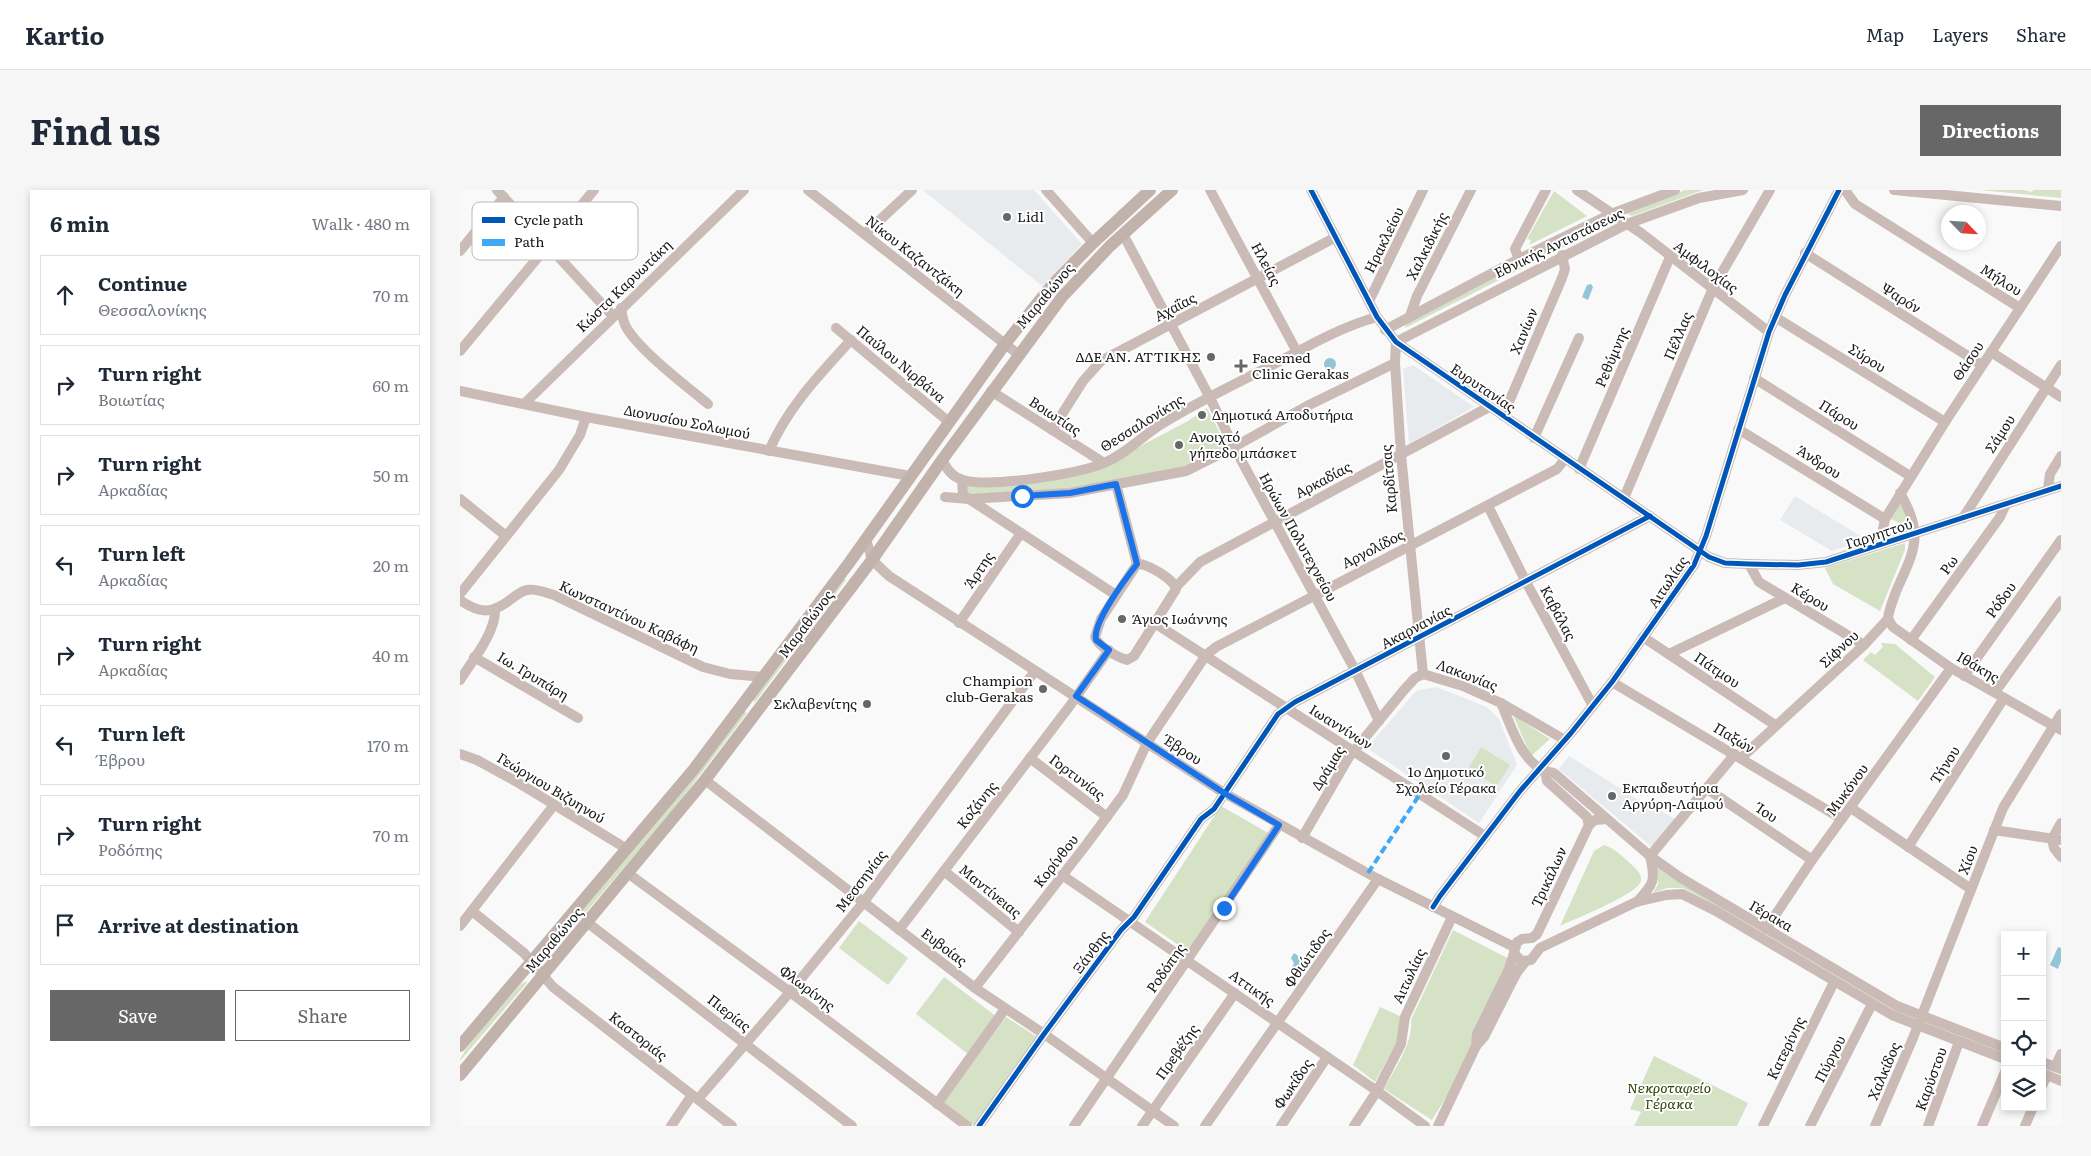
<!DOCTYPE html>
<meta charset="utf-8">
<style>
body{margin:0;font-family:Literata,serif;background:#f6f6f7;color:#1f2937}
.controls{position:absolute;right:15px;bottom:15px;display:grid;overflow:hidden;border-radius:0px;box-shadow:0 2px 8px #0003}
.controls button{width:45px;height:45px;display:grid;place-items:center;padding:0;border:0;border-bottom:1px solid #e0e1e3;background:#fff;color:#1f2937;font:25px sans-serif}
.compass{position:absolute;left:1481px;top:15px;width:45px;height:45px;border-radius:50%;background:#fff;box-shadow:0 2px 8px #0003;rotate:115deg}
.stop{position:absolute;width:15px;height:15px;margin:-11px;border:4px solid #1a73e8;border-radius:50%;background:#fff}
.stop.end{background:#1a73e8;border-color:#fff;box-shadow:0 1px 5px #0008}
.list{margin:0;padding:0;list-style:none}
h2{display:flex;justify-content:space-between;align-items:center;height:65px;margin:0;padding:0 20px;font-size:21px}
h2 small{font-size:16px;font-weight:400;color:#747a83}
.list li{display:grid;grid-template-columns:32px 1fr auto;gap:15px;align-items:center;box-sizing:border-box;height:80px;margin:0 10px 10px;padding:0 10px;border:1px solid #e0e1e3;border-radius:0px}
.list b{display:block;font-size:19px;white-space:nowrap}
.list p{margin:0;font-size:16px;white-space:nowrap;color:#747a83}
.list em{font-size:16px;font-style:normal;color:#747a83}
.actions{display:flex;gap:10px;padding:15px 20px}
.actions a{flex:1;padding:11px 0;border:1px solid #676767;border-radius:0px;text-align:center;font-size:18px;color:#676767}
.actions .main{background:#676767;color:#fff}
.icon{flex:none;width:28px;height:28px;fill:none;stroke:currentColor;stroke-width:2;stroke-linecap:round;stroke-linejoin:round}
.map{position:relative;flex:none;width:1601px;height:936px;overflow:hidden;border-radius:0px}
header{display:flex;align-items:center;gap:30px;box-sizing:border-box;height:70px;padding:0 25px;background:#fff;border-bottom:1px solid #e0e1e3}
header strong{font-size:24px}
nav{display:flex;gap:28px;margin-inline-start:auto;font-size:18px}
.intro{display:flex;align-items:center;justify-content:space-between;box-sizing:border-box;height:120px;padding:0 30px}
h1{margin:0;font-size:35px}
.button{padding:12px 22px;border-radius:0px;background:#676767;color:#fff;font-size:18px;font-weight:700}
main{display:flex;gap:30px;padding:0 30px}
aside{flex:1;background:#fff;border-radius:0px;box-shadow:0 2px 8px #0003}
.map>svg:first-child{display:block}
.built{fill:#e7ebee}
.green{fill:#d5e2c5}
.water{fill:#92c5d6}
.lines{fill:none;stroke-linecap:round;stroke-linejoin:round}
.minor{stroke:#cabbb6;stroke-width:10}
.major{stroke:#c2b2ac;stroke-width:12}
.quiet{stroke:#3fa9f5;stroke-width:4;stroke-dasharray:8 4;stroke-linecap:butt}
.cycleway-casing{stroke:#fff;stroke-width:8}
.cycleway{stroke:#0057b8;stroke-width:5}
.route{stroke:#1a73e8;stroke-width:6}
.poi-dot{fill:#676767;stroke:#fff;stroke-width:2}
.labels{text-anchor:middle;stroke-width:4;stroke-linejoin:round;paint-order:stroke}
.poi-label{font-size:14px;fill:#191919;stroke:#fff;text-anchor:start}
.street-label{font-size:14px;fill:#191919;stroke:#fff}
.park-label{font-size:14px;font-style:italic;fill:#2c4203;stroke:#fff}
.key{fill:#fff;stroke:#bababa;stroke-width:1}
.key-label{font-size:14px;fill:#191919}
</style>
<header>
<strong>Kartio</strong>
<nav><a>Map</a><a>Layers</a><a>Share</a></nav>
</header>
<div class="intro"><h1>Find us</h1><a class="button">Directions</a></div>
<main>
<aside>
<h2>6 min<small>Walk · 480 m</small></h2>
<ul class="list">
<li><svg class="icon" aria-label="ahead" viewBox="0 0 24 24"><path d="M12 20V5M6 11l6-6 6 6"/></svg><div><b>Continue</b><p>Θεσσαλονίκης</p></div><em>70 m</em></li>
<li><svg class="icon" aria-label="right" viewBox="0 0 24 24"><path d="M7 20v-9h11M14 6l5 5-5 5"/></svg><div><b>Turn right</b><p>Βοιωτίας</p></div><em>60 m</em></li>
<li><svg class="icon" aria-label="right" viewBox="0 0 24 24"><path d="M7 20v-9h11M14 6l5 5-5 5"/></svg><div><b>Turn right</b><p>Αρκαδίας</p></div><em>50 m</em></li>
<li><svg class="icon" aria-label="left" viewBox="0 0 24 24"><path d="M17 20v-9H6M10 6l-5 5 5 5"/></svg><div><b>Turn left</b><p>Αρκαδίας</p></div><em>20 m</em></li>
<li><svg class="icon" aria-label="right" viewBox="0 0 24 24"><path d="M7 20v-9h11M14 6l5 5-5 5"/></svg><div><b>Turn right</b><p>Αρκαδίας</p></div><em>40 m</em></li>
<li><svg class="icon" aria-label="left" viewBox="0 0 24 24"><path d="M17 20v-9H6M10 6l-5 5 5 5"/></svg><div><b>Turn left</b><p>Έβρου</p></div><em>170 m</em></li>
<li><svg class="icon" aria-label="right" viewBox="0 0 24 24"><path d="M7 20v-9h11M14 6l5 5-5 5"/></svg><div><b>Turn right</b><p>Ροδόπης</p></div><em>70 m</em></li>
<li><svg class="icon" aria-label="arrive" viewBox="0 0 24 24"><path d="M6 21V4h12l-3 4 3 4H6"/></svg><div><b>Arrive at destination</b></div></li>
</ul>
<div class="actions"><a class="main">Save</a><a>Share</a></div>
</aside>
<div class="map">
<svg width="1601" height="936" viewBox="0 0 1601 936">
<rect width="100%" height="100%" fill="#f9f9f9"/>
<g class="built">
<path d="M463,0H574L622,54L582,96Z"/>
<path d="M953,175L1014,217L949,254L943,179Z"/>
<path d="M1335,306L1392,341L1406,349L1372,361L1320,330Z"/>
<path d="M976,497L1027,517L1039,529L1057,575L1019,633L907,558L956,501Z"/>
<path d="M1109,566L1189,617L1191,615L1215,629L1192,657L1099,579Z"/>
</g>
<g class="green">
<path d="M1225,0H1243L1172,26L1166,23Z"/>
<path d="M1520,0H1564L1572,2L1573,0H1601V8Z"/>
<path d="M1094,1L1127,26L1069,55L1071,50L1067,49Z"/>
<path d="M1146,31L1151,33L945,138L946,133L949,129Z"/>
<path d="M747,218L766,255L723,277L603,301L509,306L505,292L641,277L728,231Z"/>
<path d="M1441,311L1451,336L1449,338L1431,329Z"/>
<path d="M1445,353V360L1420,421L1373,394L1365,378Z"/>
<path d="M383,388L386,390L295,512L293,510Z"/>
<path d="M1421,453L1435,454L1475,487L1458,511L1403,470L1411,462L1415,465L1423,457Z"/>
<path d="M284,521L287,523L210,624L95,758L92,755Z"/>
<path d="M1053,525L1090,549L1071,566Z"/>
<path d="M1021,557L1050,575L1038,594L1034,595L1008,579Z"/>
<path d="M761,616L810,644L730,763L685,732Z"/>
<path d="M1144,655C1155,658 1164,668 1172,675C1177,680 1182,684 1181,691C1178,704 1115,729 1100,736L1134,661Z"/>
<path d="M1197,676L1316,749L1223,698H1207L1193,703L1198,694Z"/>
<path d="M399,731L448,768L428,795L379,758Z"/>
<path d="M993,740L1059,774L1062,784L972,930L924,899C935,878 953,854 951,830Z"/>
<path d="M484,787L537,827L508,864L456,824Z"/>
<path d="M67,791L66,794L0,871C0,861 51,806 61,794Z"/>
<path d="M920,817L942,827L937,851L915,892L893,875Z"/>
<path d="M546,827L577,847L514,936L483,912Z"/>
<path d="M1194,866L1288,913L1277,936H1174L1181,922L1170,919Z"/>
</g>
<g class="water">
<path d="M1131,94L1133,97L1128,110L1122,107L1127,95Z"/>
<circle cx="870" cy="174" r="6"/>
<path d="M1598,757L1601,758V771L1598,779L1590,775Z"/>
<path d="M834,763L847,772L839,784L831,779L834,773L831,768Z"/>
</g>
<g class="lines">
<g class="minor">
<path d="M37,0L153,126"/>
<path d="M348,0L558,164"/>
<path d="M586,0L633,53"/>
<path d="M750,0L837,162"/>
<path d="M851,0L917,127L936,152L1249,367L1265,373L1289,374L1338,375L1366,372L1601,296"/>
<path d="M1117,0L1181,43L1309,142"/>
<path d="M1385,0L1395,14L1560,118"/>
<path d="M1434,0L1601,16"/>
<path d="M405,44L452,0"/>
<path d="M663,44L750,208L774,257L895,480L919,531"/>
<path d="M0,61L44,7"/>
<path d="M1345,63L1522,175"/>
<path d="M1059,69L1055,59L1086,0"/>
<path d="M909,111L963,0"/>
<path d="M161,118C162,125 163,131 166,137C180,161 225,195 248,214"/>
<path d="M950,126L957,106L1011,0"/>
<path d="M1315,127L1485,232"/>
<path d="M376,138L489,232"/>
<path d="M925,140L1059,69L1151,24L1215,0"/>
<path d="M936,152L1167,34L1239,8L1283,0"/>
<path d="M936,152L935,173L941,265L963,484"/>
<path d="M0,161L134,0"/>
<path d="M1531,162L1601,207"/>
<path d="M1294,188L1450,286"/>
<path d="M0,201L126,227L450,286"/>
<path d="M531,201L644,273"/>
<path d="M65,213L284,0"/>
<path d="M1043,226L1102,88L1105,79L1102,65"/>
<path d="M1278,239L1425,329"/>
<path d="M592,240L623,191L641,171L876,47"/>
<path d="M1074,248L1119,148"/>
<path d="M309,261C327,218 360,184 391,150"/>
<path d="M482,270C487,279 492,287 503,290C530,298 618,284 644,273C666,264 681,247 700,235C737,212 776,194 814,174C847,157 880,137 917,127"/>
<path d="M1119,279L1210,67"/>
<path d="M502,290L503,305L509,309L656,405"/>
<path d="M656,294L677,374"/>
<path d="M1588,299L1590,284L1601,266"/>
<path d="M485,307L509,309L610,303L726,281L774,257L847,216L935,173"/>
<path d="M1164,308L1253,98L1310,0"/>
<path d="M0,309L46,346"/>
<path d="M1028,316L1065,390L1133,516"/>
<path d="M1503,328L1601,175"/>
<path d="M406,349L412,370L429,386L764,603L918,689L1054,757"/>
<path d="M1430,351L1424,347L1423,339L1425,329L1485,232L1601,56"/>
<path d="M677,374C687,373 715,390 716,399L674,466L667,470C657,467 639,457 635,447L641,429Z"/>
<path d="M1289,374L1299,392L1404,455"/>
<path d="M716,397L740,372L1029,217"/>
<path d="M0,404L99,280L120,245L126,227"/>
<path d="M0,410C20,424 31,424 50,410C55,406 61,401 67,400C76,398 86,403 94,405L243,477L270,484L305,487"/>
<path d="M1428,429L1433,437L1491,478L1601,540"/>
<path d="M499,433L561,343"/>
<path d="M696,434L1025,646"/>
<path d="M1183,447L1315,535"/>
<path d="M1451,450L1540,327L1546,314"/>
<path d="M1209,464L1325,408"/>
<path d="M14,467L118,528"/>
<path d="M963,484L1003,496L1041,513C1052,537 1063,580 1094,583L1190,666L1221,688L1437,816L1545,858"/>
<path d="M1504,486L1601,350"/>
<path d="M0,490C12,471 36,442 35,420"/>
<path d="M1152,492L1382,629"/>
<path d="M1535,502L1601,411"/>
<path d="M1041,513L1105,550"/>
<path d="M0,564L17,570L57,592L167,659"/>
<path d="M570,568L647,627"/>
<path d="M1281,568L1404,455L1428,429C1429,418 1433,410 1437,399C1455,360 1464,343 1440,303"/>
<path d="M1085,582L1087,591L1127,627L1129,635"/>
<path d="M245,590L515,798L584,844L714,936"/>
<path d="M1246,598L1352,670"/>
<path d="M1391,618L1511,699"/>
<path d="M1147,629L1135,630L1129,635L1077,744L1072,748L1062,749L1057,752L1054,763L1061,771L1071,770L1080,758L1176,712L1206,705L1222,704L1256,721L1432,825L1545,869"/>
<path d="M1601,633L1592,649L1594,658L1601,667"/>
<path d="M1534,640L1601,650"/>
<path d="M842,648L889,567L944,500L955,488L963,484"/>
<path d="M1448,657L1544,508"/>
<path d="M484,681L559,742"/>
<path d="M169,684L330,802L507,936"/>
<path d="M602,685L917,901L965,936"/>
<path d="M1177,712C1194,693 1196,691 1190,666L1275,564"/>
<path d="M973,717L980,706L1060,601L1111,543L1152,492L1234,375L1246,346L1309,142L1325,105L1379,0"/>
<path d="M12,721L64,763L93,797L272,936"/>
<path d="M128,733L392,936"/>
<path d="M0,736L94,615"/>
<path d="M1306,739L1352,670L1491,478"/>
<path d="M439,740L609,517L649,460"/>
<path d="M515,798L626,655L663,605L687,553L746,465L756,457L1097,279L1105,269"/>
<path d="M1016,856L1017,844L1049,779L1054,763"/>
<path d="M1582,872L1601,879"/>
<path d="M1595,877L1601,864"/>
<path d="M1582,883L1601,891"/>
<path d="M1582,896L1587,885"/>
<path d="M238,909L330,802L403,713L575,481"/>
<path d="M477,914L545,819"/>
<path d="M211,936L232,905"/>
<path d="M519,936L584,844L661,740L674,727L741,629L754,619L818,524L835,512L1190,326"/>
<path d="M614,936L819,635"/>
<path d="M682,936L775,803"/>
<path d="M745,936L918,689"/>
<path d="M821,936L867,867"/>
<path d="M894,936L917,901L941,854L945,827L992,727"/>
<path d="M978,936L1016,856L1024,847L1057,782L1066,771"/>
<path d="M1303,936L1374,792"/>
<path d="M1350,936L1412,814"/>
<path d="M1415,936L1453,848L1543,618L1601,524"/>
<path d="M1468,936L1499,852"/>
<path d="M1522,936L1545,882"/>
<path d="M1565,936L1573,917"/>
</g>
<g class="major">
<path d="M0,856L234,579L389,373L545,154L592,95L633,53L690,0"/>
<path d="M0,885L245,590L412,370L482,270L602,107L650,56L712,0"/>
</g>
<path class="quiet" d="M908,683L960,604"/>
<g class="cycleway-casing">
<g id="cycleway">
<path d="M851,0L917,127L936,152L1249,367L1265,373L1289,374L1338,375L1366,372L1601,296"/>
<path d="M973,717L980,706L1060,601L1111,543L1152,492L1234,375L1246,346L1309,142L1325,105L1379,0"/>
<path d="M519,936L584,844L661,740L674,727L741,629L754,619L818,524L835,512L1190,326"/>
</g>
</g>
<use href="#cycleway" class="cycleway"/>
</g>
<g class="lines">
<path class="route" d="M562,306L610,303L656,294L677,374C666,388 632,433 636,450L649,460L616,506L764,603L819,635L764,718"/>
</g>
<g class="poi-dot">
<circle cx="547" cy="27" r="5"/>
<circle cx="751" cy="167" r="5"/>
<path d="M778.5 168.5h5v5h5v5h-5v5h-5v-5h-5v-5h5z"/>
<circle cx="742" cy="225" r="5"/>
<circle cx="719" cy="255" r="5"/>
<circle cx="662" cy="429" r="5"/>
<circle cx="583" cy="499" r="5"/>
<circle cx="407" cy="514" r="5"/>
<circle cx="986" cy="566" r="5"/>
<circle cx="1152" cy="606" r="5"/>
</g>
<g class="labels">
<g class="poi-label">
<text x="557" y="32">Lidl</text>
<text x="741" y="172" text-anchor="end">ΔΔΕ ΑΝ. ΑΤΤΙΚΗΣ</text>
<text x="792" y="173">Facemed<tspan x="792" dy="16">Clinic Gerakas</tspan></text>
<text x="752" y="230">Δημοτικά Αποδυτήρια</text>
<text x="729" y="252">Ανοιχτό<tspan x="729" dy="16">γήπεδο μπάσκετ</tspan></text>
<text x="672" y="434">Άγιος Ιωάννης</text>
<text x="573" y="496" text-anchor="end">Champion<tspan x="573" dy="16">club-Gerakas</tspan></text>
<text x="397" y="519" text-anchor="end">Σκλαβενίτης</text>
<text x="986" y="587" text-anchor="middle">1ο Δημοτικό<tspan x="986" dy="16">Σχολείο Γέρακα</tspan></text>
<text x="1162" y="603">Εκπαιδευτήρια<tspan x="1162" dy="16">Αργύρη-Λαιμού</tspan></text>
</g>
<g class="street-label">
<text transform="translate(924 50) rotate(-64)" y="5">Ηρακλείου</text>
<text transform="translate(1099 53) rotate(-26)" y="5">Εθνικής Αντιστάσεως</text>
<text transform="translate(967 56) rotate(-63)" y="5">Χαλκιδικής</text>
<text transform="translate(455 66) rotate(38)" y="5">Νίκου Καζαντζάκη</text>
<text transform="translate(806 74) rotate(62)" y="5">Ηλείας</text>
<text transform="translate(1246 77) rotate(37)" y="5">Αμφιλοχίας</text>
<text transform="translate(1541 90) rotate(32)" y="5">Μήλου</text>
<text transform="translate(164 96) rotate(-44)" y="5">Κώστα Καρυωτάκη</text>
<text transform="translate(585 106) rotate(-50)" y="5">Μαραθώνος</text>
<text transform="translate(1441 108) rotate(32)" y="5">Ψαρόν</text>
<text transform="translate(715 117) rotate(-28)" y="5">Αχαΐας</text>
<text transform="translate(1064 141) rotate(-67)" y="5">Χανίων</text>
<text transform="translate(1218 146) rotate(-67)" y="5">Πέλλας</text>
<text transform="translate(1152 167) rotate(-67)" y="5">Ρεθύμνης</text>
<text transform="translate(1407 168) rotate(32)" y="5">Σύρου</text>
<text transform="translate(1508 171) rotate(-56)" y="5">Θάσου</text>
<text transform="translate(441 174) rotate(40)" y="5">Παύλου Νιρβάνα</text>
<text transform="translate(1023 198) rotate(34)" y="5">Ευρυτανίας</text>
<text transform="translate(1379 225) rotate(32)" y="5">Πάρου</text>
<text transform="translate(595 226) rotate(33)" y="5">Βοιωτίας</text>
<text transform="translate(227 232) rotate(11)" y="5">Διονυσίου Σολωμού</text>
<text transform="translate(682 233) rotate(-32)" y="5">Θεσσαλονίκης</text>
<text transform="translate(1540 244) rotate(-57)" y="5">Σάμου</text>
<text transform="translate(1359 272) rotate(32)" y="5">Άνδρου</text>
<text transform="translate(929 289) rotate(-95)" y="5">Καρδίτσας</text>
<text transform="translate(863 290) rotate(-28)" y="5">Αρκαδίας</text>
<text transform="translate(1419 344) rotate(-18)" y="5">Γαργηττού</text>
<text transform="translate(838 347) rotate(61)" y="5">Ηρώων Πολυτεχνείου</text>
<text transform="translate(913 359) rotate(-27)" y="5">Αργολίδος</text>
<text transform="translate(1489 375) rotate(-54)" y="5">Ρω</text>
<text transform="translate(519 380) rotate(-56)" y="5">Άρτης</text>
<text transform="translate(1208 392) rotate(-56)" y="5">Αιτωλίας</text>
<text transform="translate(1350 407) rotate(31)" y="5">Κέρου</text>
<text transform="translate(1541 410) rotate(-54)" y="5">Ρόδου</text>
<text transform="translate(1098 423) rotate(62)" y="5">Καβάλας</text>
<text transform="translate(169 427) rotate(25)" y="5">Κωνσταντίνου Καβάφη</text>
<text transform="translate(346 434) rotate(-53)" y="5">Μαραθώνος</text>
<text transform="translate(956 437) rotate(-28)" y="5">Ακαρνανίας</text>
<text transform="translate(1379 459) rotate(-43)" y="5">Σίφνου</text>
<text transform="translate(1518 477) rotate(30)" y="5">Ιθάκης</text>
<text transform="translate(1257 480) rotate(34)" y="5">Πάτμου</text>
<text transform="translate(1007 485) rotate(21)" y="5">Λακωνίας</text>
<text transform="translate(73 486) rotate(31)" y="5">Ιω. Γρυπάρη</text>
<text transform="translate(881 537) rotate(32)" y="5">Ιωαννίνων</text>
<text transform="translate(1274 548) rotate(31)" y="5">Παξών</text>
<text transform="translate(723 560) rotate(33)" y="5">Έβρου</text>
<text transform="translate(1485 575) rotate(-57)" y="5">Τήνου</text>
<text transform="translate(868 578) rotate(-58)" y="5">Δράμας</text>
<text transform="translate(617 587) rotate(37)" y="5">Γορτυνίας</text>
<text transform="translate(91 598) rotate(31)" y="5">Γεώργιου Βιζυηνού</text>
<text transform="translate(1387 600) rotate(-54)" y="5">Μυκόνου</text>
<text transform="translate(517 615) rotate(-52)" y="5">Κοζάνης</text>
<text transform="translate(1307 623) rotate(34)" y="5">Ίου</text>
<text transform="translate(1508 670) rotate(-69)" y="5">Χίου</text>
<text transform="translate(596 671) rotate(-52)" y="5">Κορίνθου</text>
<text transform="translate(1089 687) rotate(-65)" y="5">Τρικάλων</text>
<text transform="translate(401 691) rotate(-53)" y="5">Μεσσηνίας</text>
<text transform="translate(530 701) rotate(39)" y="5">Μαντίνειας</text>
<text transform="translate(1311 726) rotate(30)" y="5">Γέρακα</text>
<text transform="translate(94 750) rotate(-50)" y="5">Μαραθώνος</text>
<text transform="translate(484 757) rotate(37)" y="5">Ευβοίας</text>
<text transform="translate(631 762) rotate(-53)" y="5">Ξάνθης</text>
<text transform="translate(847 768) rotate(-55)" y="5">Φθιώτιδος</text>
<text transform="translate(706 778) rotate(-55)" y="5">Ροδόπης</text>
<text transform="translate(949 786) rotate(-65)" y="5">Αιτωλίας</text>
<text transform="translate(347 798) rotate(37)" y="5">Φλωρίνης</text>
<text transform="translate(792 798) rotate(35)" y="5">Αττικής</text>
<text transform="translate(269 823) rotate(38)" y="5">Πιερίας</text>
<text transform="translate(178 846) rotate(38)" y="5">Καστοριάς</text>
<text transform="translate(1326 858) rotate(-64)" y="5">Κατερίνης</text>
<text transform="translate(717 862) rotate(-55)" y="5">Πρεβέζης</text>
<text transform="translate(1370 869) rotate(-63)" y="5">Πύργου</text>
<text transform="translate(1424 881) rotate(-67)" y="5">Χαλκίδος</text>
<text transform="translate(1471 889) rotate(-70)" y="5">Καρύστου</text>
<text transform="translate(833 894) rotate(-56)" y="5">Φωκίδος</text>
</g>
<g class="park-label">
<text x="1209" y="903">Νεκροταφείο<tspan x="1209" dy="16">Γέρακα</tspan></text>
</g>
</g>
<rect x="12" y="12" width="166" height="58" rx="8" class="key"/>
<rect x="22" y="27" width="23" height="6" fill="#0057b8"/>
<rect x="22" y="49" width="23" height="7" fill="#3fa9f5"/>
<g class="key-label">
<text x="54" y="35">Cycle path</text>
<text x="54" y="57">Path</text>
</g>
</svg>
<div class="controls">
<button>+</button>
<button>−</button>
<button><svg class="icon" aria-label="locate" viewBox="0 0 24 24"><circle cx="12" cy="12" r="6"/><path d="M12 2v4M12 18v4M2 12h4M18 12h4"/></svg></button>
<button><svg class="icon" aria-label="layers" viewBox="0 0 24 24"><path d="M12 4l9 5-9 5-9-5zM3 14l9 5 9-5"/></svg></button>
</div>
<svg class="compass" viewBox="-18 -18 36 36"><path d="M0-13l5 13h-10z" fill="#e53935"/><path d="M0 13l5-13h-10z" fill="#747a83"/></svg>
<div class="stop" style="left:562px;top:306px"></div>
<div class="stop end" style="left:764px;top:718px"></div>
</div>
</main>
